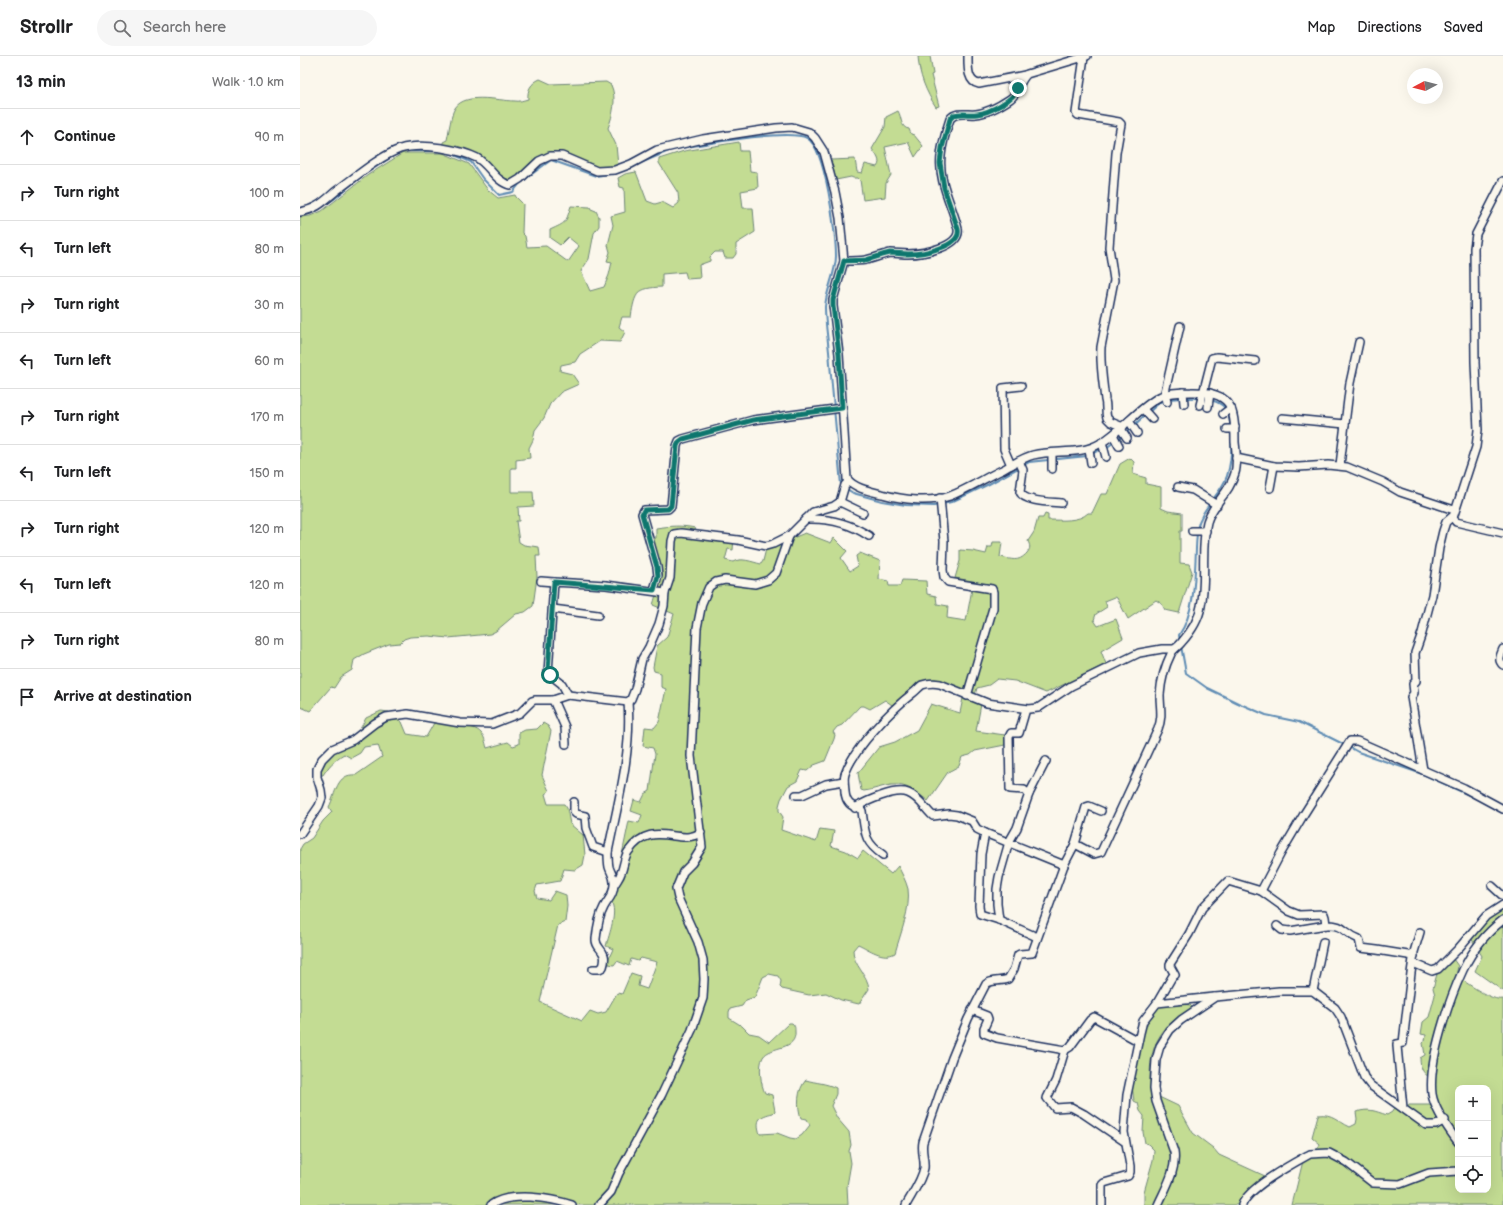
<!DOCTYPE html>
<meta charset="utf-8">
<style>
body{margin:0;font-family:"Balsamiq Sans",sans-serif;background:#f6f6f6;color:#202124}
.controls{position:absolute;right:12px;bottom:12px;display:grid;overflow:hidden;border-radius:8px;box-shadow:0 4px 16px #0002}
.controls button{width:36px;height:36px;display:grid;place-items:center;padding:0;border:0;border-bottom:1px solid #e0e0e0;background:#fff;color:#202124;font:20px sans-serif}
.compass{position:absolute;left:1107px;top:12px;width:36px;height:36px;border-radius:50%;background:#fff;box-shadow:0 4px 16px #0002;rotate:263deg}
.stop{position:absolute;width:12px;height:12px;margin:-9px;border:3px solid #0f766e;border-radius:50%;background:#fff}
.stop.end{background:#0f766e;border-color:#fff;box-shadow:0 1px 4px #0008}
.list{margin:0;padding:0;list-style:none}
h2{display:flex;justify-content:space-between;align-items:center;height:52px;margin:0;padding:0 16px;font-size:17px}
h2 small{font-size:13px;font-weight:400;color:#757577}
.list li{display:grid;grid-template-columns:26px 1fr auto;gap:12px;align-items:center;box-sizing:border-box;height:56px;padding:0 16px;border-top:1px solid #e0e0e0}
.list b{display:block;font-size:15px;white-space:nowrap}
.list em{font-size:13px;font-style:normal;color:#757577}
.icon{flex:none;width:22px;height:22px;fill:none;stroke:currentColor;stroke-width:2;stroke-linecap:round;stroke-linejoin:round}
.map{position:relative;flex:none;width:1203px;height:1149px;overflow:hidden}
header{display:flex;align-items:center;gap:24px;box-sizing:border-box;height:56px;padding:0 20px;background:#fff;border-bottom:1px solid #e0e0e0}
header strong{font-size:19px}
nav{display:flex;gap:22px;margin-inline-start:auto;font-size:14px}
.search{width:280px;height:36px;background:#f6f6f6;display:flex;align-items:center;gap:10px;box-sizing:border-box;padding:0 14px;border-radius:22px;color:#757577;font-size:15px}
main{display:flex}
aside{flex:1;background:#fff}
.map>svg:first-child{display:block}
.green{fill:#c3dc93;stroke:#6f8678;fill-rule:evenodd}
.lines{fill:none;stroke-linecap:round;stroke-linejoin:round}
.stream{stroke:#5f8cb4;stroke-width:2}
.minor-casing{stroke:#1b2f5e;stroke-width:10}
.minor{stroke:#fbf7ec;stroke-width:7}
.route{stroke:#0f766e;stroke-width:5}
</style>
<header>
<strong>Strollr</strong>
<div class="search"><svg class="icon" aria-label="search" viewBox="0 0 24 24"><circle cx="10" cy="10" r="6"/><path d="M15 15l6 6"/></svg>Search here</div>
<nav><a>Map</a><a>Directions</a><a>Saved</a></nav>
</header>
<main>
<aside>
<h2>13 min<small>Walk · 1.0 km</small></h2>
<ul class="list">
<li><svg class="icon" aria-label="ahead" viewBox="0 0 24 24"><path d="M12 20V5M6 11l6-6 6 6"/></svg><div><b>Continue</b></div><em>90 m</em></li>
<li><svg class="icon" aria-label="right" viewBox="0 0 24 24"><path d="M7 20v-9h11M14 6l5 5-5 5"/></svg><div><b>Turn right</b></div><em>100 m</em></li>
<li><svg class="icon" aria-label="left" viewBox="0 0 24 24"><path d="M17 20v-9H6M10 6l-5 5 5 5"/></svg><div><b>Turn left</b></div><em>80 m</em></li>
<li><svg class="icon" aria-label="right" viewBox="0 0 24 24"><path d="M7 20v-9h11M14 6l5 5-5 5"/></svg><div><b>Turn right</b></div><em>30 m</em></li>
<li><svg class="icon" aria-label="left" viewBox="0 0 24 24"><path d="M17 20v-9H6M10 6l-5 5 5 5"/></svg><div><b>Turn left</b></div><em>60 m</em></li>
<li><svg class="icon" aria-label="right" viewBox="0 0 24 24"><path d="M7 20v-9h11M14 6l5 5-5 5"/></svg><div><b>Turn right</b></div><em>170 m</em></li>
<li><svg class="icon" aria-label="left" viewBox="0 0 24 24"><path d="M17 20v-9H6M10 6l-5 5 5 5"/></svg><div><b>Turn left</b></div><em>150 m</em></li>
<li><svg class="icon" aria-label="right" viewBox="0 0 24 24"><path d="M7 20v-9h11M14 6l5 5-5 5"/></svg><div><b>Turn right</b></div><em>120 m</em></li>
<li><svg class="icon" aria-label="left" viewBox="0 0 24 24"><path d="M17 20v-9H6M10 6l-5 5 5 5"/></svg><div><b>Turn left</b></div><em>120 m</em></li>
<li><svg class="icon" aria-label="right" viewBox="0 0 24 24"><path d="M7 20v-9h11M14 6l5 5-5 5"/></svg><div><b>Turn right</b></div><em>80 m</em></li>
<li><svg class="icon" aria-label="arrive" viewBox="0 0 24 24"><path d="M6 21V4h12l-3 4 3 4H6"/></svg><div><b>Arrive at destination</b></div></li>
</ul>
</aside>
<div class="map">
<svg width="1203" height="1149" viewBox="0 0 1203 1149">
<rect width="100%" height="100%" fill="#fbf7ec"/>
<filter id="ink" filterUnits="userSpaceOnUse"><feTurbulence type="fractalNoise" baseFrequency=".025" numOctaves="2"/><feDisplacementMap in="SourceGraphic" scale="8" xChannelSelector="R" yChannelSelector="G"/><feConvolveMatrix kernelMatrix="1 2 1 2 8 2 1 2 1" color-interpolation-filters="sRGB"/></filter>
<g filter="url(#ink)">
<g class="green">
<path d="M618,0H630L633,18L631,19L639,50L636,51C626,36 619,19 618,0Z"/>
<path d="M240,23L251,28L306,26L311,29C317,42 313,59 308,72L316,89L318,110C302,119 266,103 250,98L209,126H207L190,111L143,90V86L147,84C149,75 150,65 153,56C161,34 198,45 215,45C219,46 224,44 228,43C227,34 231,27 240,23Z"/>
<path d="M598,55C602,61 600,72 609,73L611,78L614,79L623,90L615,101L608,86L585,91L591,119L586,127L585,141L563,144L560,124L558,122H553L551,121L536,124L531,104L555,103L557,116L562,117L565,108L577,111C582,105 576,99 572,93L585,71L586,61Z"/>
<path d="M439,86L440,95H448L450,115L457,116L458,132L441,135L443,152H453L455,176L436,188V198L433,202H425L423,196H415L410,201V205L399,209L400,222L387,223L385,216L362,218V231C337,232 335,236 331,261H322L319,271L325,276L320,286L300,285L280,298L275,306L261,309L260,315L272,318L279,328L261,336L250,348L244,362L235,374L233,384L229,392L230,402L216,404V412H211V436H233L234,450L218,451L219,465H216L219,486L224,489L239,491L240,500H236L237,521L233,550L225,556L216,558L196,575L190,578L148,582L129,580L110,581L104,583L100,587L89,588L64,598L54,604L52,614L41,621L34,632L31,631L10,655L1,651L0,653V161L10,160L22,155L68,119L103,97H143L169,108L188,134L198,142L215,139L216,141L223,148L222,177L225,180L227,191L246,190L268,206L279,190L268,181L260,189L250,182V174C267,166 265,168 271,150L290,151L291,153L296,155L299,161V170L294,177L289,203L281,215L290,235L304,231L309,219L312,206L307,205L310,196L308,189L313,169L311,160L325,156L324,132L320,131L318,122L325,118L336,116L347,145L355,148L362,146L373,152L379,147L378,137L359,107V103L384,95Z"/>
<path d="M830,402L834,406L833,418L846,422V428L861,431V452L868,455L882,457V475H880V507L889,508L892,516L879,557L865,554L862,548L856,544L828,563L817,542L815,541L805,545L807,551L796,558L794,564L798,570L816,563L823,582L801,595L806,608L746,637L715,625L697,623L689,629L677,632L675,639L653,629L635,623L619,626L592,649L585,644L570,653L564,650H560L542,669L537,671L533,676L535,679L534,683L525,705L514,709L507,715L502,714L497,725L488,730L481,743L479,750V755L483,761L481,774L516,786L520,773L534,775L531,790L546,795L558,802L563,795L591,818L598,810C602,818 606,825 608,833C611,852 600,879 595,897C583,904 569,893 558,888L553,894C553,910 568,918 569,933L559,948L541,944L526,937L509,939L482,933L480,931L481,925L478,920L469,918L463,921L455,941L446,944L442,950L430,953L429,956V962L442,970L449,977L459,979L469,986L489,967H492C495,970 495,971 495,975C497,995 471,989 463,1001C458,1009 461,1030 465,1037L472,1039L475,1055L473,1057C460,1060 455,1063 460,1078L477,1077L490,1082L496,1083L502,1079L510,1069L507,1063L501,1062C497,1050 497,1034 506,1024C516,1027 526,1027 536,1032V1038L531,1050L537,1062L549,1076L551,1089L549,1095L551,1107L547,1130L548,1149H0V793L3,788L12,782L23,765L32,756L29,751C36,738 36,717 56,719L82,701L78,689L64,691L60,697L51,702L44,698C35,703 28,711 23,719H20L19,712L29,698L53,681L59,675L66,662L81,655L89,656L91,663L98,662L102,666L107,678L126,681L134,667C145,668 174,668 181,677C185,681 185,686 187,692L208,686L213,690L219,688V677L225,674L237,673L243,667L248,670L251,675L242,719L249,735L245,738L248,748H264L267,752L270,768L283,779L285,799L283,809L275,814L264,813L260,825L237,829L235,835L237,842L249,844L255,835L266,839L267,850L265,866L258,869L240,946L282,965L290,955L298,958L306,956L317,937L322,938L331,917L340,920L338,930L347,933L357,906L341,902L338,905L331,903L329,910L317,905L314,909L309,908L308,904L313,893L306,890C309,879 318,855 311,846L315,820L318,818L329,765L339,767L342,759L331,755L334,744L341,746L345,738L350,735L355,698L353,692L343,690L345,671L354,672L359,666L366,633L361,631V617L354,615L353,611L357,590L367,581L374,558L353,549C361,524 361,508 352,483L356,482V472C370,470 381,469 395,472L396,476L434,482L433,494L428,493L425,504L433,506C441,501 452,506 461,508L463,505L466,493L505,477L531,487L534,482L547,495L541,502L550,515L558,510L556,500L560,497L580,505L579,523L588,525L589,530H600L602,524L626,525L627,538L636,540L637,548L648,550L647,562L666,565L672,533L677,534L678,526L655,522L660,505V494L673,495L686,498L688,491H692L693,486H702L700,501C712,503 718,507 727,497C731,492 730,490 728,485L734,476L738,462H743L745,458L748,459V464C761,464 779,466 788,457H792L801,438H807L820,408Z"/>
<path d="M663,642L681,648L676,675L705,679V689L675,695L670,699L662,701L659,710L648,716L628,745C618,737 605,727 591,729C582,730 573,734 564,735L561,734L558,717L579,691L595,686L617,674L631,648L660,657Z"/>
<path d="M1201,853L1203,855V935L1175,915L1182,900L1171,882L1188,861Z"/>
<path d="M1153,903L1158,910L1156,920C1166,926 1192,946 1203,943V1149H992L1005,1097C1011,1096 1018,1095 1020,1088L1012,1081L1018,1059C1033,1057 1037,1065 1050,1071L1056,1068L1057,1063L1056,1056C1070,1052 1074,1055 1087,1059L1092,1056L1094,1052L1109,1049H1138L1135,1039L1133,1024C1124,1018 1120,1014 1120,1002L1125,999L1123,987L1125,985L1126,979L1121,978L1123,966L1129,961L1135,939L1133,932L1137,918ZM1158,1032H1188V1134H1158Z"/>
<path d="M884,948L890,949L894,953C885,958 875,963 868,970C849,988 848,1016 852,1040L859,1041L878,1050L893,1077L913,1092L919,1099L965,1120L948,1135L940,1149H844V1136L853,1104L854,1094L848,1088L845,1087L843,1076L844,1060L840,1055L838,1047L834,1045L832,1030L835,1011L846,964L860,949Z"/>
</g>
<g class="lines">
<g class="stream">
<path d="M375,93C399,89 488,72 507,82C526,92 536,179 536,200C536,217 526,234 525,251C525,269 529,289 530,308C534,348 537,389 541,429L543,431"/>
<path d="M106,95H135"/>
<path d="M148,96L171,106L183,123L199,139L213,136L221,126"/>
<path d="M336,109L371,94"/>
<path d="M68,116L96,98"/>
<path d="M225,123L251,104L296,120L309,118"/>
<path d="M17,154L34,143L64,118"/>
<path d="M869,343C879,342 905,341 914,345C917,346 923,349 924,351C935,364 932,405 927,420C920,440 901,452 897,473"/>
<path d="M849,356L860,346L864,345"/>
<path d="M806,392L825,378L845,359"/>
<path d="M547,433L553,437L582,445L606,449L634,450L651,446L689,428L729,406L787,400L801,393"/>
<path d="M880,586L879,579C898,552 894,508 897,477"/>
<path d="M881,590L886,617L907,632L938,647L966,659L999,666L1045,689"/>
<path d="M1049,691L1058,696L1125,719L1184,746"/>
</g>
<g class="minor-casing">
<g id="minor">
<path d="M668,0C668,10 667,26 679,28L725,19"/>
<path d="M784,1L776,57L778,59L819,66L821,68L816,97L809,191L814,224L801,291C800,309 803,326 805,344C807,350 805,356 807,362L811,366L823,371"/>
<path d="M1203,125L1176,178L1174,192L1175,306L1178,374L1176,391L1153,462L1156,466L1203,477"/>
<path d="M0,156C17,153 23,146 36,135C54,122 80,100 100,93C113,89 128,90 142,92C154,94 167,97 177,102C189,109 196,126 210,129L220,123L239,105L250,100H262L297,115L315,114L331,108L357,94L403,83L476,72L492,71L509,76L515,82L524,96L535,136L540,162L544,205"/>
<path d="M883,336L884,348"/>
<path d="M867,346L865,336L880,270"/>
<path d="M900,349L912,302L917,301L955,305"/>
<path d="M908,351L910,337"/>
<path d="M843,353L852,363"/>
<path d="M923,358L931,352"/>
<path d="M982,362L1045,368"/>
<path d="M829,365L837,377"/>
<path d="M821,373L827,382"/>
<path d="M927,373H933L935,371"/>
<path d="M813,379L819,390"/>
<path d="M802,386L806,401"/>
<path d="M789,393L791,407"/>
<path d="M752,397V413"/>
<path d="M936,402L974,410L999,411L1028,409L1047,411L1083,426L1100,436L1154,454"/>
<path d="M719,405L723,414L720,436C724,446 751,446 761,447"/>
<path d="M711,409L704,393L703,332L721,330"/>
<path d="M1040,409L1050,327L1059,286"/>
<path d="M878,431L893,434L917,449"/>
<path d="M970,432L974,410"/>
<path d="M640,442L644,485L643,514L644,521L648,526L692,533L693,536V552L667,640"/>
<path d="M540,446L563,457"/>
<path d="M506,463C529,462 550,467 569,480"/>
<path d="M892,475H906"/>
<path d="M241,525L254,526"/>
<path d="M354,534L358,520L357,511L342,458L344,454L368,453L371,450L377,390L379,385L383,383L453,364L542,352"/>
<path d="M253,553L298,559"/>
<path d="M1203,593C1201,598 1197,604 1203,609"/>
<path d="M268,639L262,628L248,617L254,526L306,529L365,537"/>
<path d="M253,644L265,671L266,688"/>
<path d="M726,653L719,677H711L709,681L710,733L724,734L729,738"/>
<path d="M1123,714L1164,732L1203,753"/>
<path d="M496,739H502L526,728L544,725"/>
<path d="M274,746V756L276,758L285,760L286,772L293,791L308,796"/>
<path d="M555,752C566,745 595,732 608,737C619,741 625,753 633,760L649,758L657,759L672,765L677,773L685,777L764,809"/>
<path d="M685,777L681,798L679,850L680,858L699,864L737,881"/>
<path d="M0,778L19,750L22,742L21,734L17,721V713L22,703L32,693L53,684L75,667L86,661L108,658L160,667L192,668L220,657L232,645L235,644H253L268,639L328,646L331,643L335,633L342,603L349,591L359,568L364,550L365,537L370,522L372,485L374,478L381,477L438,484L466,490L473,488L489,480L513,456L534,450L540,446L545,429L549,425"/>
<path d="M775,788L786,751L789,750L801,755"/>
<path d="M583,799C564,786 565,777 562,755L560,752C550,751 546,746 545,736C545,731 543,724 545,718C554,692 591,654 613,637C616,635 619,631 622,629C628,627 635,627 640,628L687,647L729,653L738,652L771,630L839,597L862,593H874"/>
<path d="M315,828C317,824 320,821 321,817C324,810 324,802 328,796C352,761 380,792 401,776"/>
<path d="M1192,830L1203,840"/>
<path d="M961,835L989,855L999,859L1024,858L1025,861L1026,869C1045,868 1043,877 1059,883L1061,892L1077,894L1114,900"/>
<path d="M699,864L697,848V833L699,821L709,786L717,772L729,738L746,705"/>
<path d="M977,870L982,874L990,875L1026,869"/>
<path d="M1113,907L1132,915L1138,913L1158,893L1186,860L1203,849"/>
<path d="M293,913H299L303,911C309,893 295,894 296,883C297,873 299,860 304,851C309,842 313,840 314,829C315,821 311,818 309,811C308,806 308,801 308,796C318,746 332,697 328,646"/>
<path d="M1013,935L1023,886"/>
<path d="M857,947L872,921L875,919L870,910V908L889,878L902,852L928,825L961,835L981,797L1004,758L1050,685H1057L1123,714L1111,641L1114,637L1113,628L1116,625L1115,597L1122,577L1132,539L1139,492L1143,475L1146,466L1153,460"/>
<path d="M672,954L687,960L688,963L684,972V977L697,982L765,994L770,991L790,964L794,961L838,985"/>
<path d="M765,994L756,1024L747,1042L755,1052L771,1051L784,1058L824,1085"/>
<path d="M1103,1052L1097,990V988L1103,987L1111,917L1114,896L1120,876"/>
<path d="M1158,1086C1149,1074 1134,1052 1132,1038C1128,1005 1149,944 1163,914C1172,895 1186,877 1203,864"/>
<path d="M191,1149C210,1135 251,1142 272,1149"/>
<path d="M299,1149L311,1136L319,1117L362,1038L392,974L403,942L404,923L403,904L398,886L378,842L376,833L383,816L392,807L402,791L391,700L397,572L402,547L409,531L416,526L425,524L455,528L468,524L476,517L489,480"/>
<path d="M606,1149C612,1138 622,1124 624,1112C625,1103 621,1095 623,1086L652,1002L668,963L686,928C692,923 700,926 708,923L714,913L718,899L720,898L732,897L764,809L775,788L794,798L801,796L858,673C863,660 860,652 860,639C861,625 865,610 871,598C873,593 878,591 881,587C890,577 899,564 901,550C907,523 900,493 907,466C912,448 930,437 935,417C938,407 936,396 935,386C935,350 931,335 891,336C881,336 870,336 861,340C838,352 823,374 801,387C779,400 756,393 733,399C722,402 712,409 702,414C685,422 668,433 650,440C630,447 603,444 582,438C570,435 556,433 547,423L539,298L533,250V244L544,205C551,205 559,205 566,204C574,202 582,199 590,197C596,197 602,198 608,198C622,198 661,191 658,173C652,148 638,126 641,100C642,87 646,75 650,63C656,55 667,59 676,58C687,57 701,49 710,43C719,37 719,25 727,18L787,0"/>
<path d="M802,1149V1129L804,1127L828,1120L830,1116V1110L824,1076L827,1039L840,977L843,965L857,947L914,941"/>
<path d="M858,1149C865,1133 877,1114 874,1096L856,1045L854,1032L856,1004L860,990L870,974L881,964L915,941L979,935H1013L1035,952L1041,961L1061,1013L1064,1021L1070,1029L1126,1069H1136L1145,1064"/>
<path d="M942,1149C949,1131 992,1108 1010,1098L1029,1097L1046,1106L1073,1127L1100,1128L1129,1117L1158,1115"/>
</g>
</g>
<use href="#minor" class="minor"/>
</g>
</g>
<g class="lines" filter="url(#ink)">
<path class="route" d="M250,619L248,615L254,526L354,534L358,520L357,511L342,458L344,454L368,453L371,450L377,390L379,386L383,383L453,364L542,352L539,298L533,250V244L544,205C551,204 559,205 566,204C574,202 581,199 590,197C596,197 602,198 608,198C622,198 662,191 658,173L644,132L640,107L642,92L650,63L654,59C662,57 669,59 677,58C689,57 714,44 718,32"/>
</g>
</svg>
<div class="controls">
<button>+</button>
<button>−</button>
<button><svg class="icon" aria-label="locate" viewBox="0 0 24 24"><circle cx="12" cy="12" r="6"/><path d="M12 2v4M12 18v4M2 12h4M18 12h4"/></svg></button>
</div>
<svg class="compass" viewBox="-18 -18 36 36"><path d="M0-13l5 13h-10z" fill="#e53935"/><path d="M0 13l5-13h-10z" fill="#757577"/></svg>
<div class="stop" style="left:250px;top:619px"></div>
<div class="stop end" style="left:718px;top:32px"></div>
</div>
</main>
